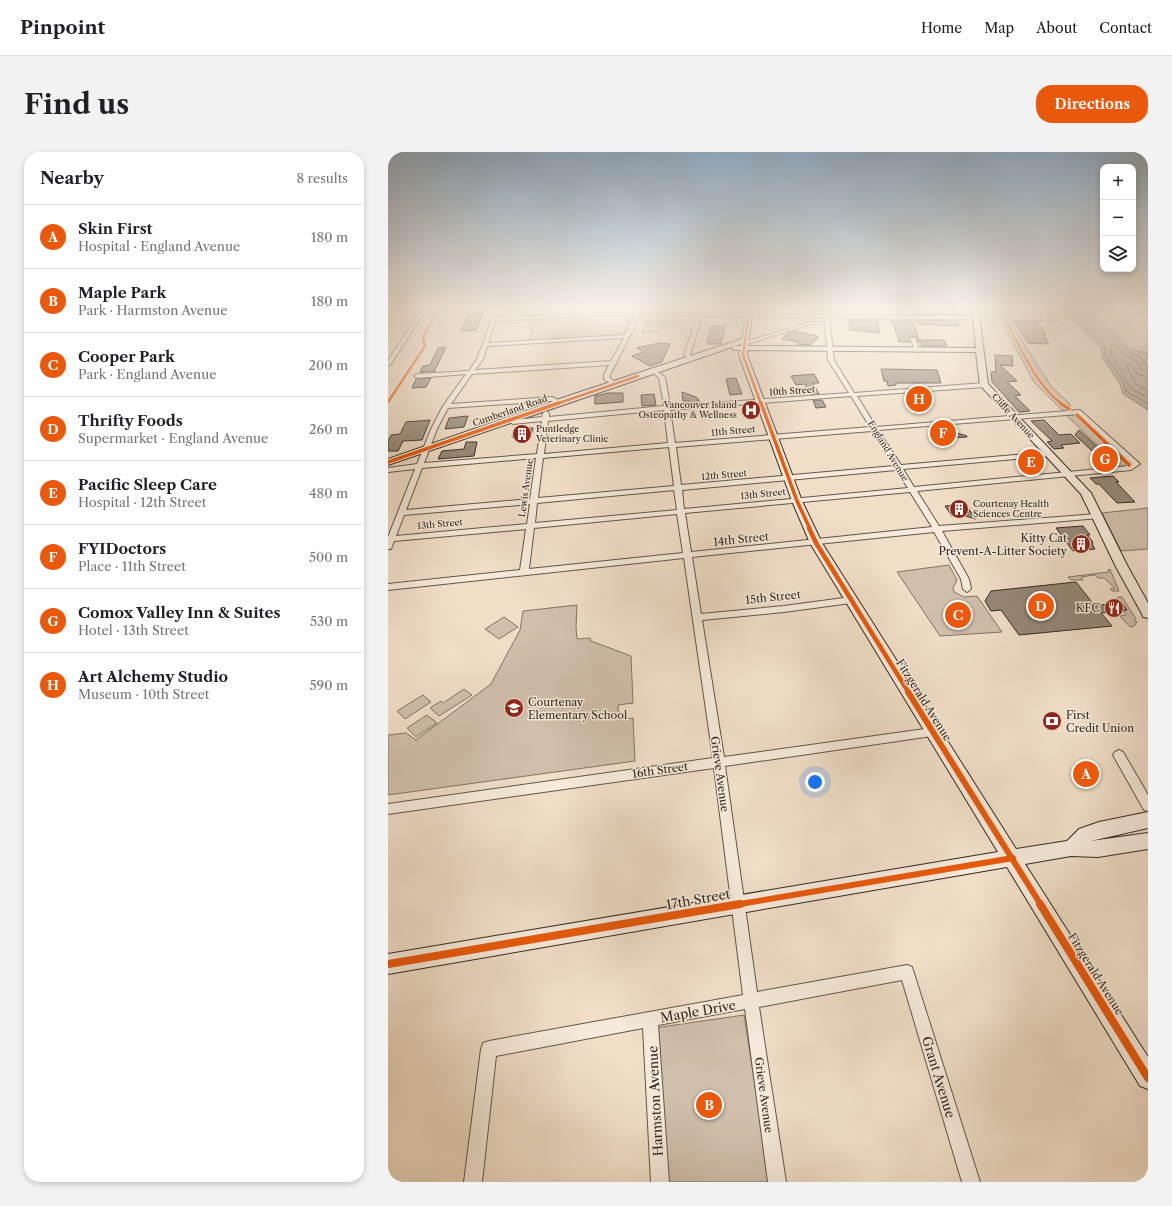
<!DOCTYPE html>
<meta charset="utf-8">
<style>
body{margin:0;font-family:"Libre Caslon Text",serif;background:#f2f2f2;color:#202124}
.controls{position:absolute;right:12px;top:12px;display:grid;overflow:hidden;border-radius:8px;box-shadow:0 2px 6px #0003}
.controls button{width:36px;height:36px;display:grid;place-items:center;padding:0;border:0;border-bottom:1px solid #e0e0e0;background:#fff;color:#202124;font:20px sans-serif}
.you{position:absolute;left:427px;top:630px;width:14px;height:14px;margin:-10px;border:3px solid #fff;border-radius:50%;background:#1a73e8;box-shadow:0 0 0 6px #1a73e833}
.badge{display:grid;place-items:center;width:26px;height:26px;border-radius:50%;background:#ea580c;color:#fff;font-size:13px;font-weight:700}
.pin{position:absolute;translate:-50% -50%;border:2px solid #fff;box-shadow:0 1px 4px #0006}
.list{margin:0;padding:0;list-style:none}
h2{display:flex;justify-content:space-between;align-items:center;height:52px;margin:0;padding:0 16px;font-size:17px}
h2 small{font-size:13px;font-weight:400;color:#757577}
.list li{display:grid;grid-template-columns:26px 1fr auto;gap:12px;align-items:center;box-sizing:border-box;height:64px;padding:0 16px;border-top:1px solid #e0e0e0}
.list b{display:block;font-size:15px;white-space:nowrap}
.list p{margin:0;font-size:13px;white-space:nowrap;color:#757577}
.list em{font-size:13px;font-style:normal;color:#757577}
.icon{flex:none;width:22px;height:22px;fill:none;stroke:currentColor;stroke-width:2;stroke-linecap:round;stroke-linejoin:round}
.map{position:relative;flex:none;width:760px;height:1030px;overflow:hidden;border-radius:16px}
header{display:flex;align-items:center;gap:24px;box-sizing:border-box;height:56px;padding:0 20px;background:#fff;border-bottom:1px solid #e0e0e0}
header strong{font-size:19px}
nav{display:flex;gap:22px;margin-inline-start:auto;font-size:14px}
.intro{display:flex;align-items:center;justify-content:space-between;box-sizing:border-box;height:96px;padding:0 24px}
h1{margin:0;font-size:28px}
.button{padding:10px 18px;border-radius:16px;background:#ea580c;color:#fff;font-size:14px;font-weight:700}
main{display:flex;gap:24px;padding:0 24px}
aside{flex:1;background:#fff;border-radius:16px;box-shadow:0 2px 6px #0003}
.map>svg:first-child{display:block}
.green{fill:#d0bfab;stroke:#827466}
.water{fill:#b0a08f;stroke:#7e7063}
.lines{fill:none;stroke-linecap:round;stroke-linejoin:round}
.shore{stroke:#726458;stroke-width:1}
.stream{stroke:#7e7063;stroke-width:1.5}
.building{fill:#958777;stroke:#332921}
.street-casing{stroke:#62564a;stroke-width:2}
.secondary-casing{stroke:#332921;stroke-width:2}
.street{fill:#f5eadb;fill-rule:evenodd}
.secondary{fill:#f5eadb;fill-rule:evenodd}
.cycleway-far4-casing{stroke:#f5eadb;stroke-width:4}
.cycleway-far3-casing{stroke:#f5eadb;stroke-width:5}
.cycleway-far2-casing{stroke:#f5eadb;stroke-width:7}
.cycleway-far1-casing{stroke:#f5eadb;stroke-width:8}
.cycleway-casing{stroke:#f5eadb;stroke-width:10}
.cycleway-far4{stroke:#e8590c;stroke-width:2.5}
.cycleway-far3{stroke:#e8590c;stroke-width:3.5}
.cycleway-far2{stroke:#e8590c;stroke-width:4.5}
.cycleway-far1{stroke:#e8590c;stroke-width:6}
.cycleway{stroke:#e8590c;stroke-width:8}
.labels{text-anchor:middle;stroke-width:3;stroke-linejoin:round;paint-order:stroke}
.far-street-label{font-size:9px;fill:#332921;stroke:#f5eadb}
.far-poi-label{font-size:9px;fill:#332921;stroke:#f5eadb;text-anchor:start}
.poi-label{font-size:11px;fill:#332921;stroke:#f5eadb;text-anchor:end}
.street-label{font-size:11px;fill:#332921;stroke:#f5eadb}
.near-street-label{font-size:13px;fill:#332921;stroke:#f5eadb}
</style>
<header>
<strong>Pinpoint</strong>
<nav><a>Home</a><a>Map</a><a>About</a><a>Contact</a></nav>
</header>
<div class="intro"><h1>Find us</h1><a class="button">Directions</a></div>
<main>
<aside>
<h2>Nearby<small>8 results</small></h2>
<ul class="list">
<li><span class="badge">A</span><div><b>Skin First</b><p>Hospital · England Avenue</p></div><em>180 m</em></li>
<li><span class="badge">B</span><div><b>Maple Park</b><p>Park · Harmston Avenue</p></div><em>180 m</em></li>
<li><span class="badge">C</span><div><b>Cooper Park</b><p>Park · England Avenue</p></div><em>200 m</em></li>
<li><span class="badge">D</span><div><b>Thrifty Foods</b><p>Supermarket · England Avenue</p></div><em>260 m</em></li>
<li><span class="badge">E</span><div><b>Pacific Sleep Care</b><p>Hospital · 12th Street</p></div><em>480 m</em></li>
<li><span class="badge">F</span><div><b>FYIDoctors</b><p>Place · 11th Street</p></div><em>500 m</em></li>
<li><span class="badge">G</span><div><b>Comox Valley Inn &amp; Suites</b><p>Hotel · 13th Street</p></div><em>530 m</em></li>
<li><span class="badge">H</span><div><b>Art Alchemy Studio</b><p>Museum · 10th Street</p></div><em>590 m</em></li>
</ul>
</aside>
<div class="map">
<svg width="760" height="1030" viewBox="0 0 760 1030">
<rect width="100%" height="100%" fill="#f0dec7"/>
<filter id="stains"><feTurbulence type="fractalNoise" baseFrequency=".005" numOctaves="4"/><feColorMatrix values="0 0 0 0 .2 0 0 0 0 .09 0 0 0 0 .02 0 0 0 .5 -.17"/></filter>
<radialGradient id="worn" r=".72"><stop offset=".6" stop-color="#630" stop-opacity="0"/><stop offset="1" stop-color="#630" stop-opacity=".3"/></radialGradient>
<g class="green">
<path d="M701,156H760V201L749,199L741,196Z"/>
<path d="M224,162L244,164L235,182L232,183L151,189L142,188L144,178L140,176L143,168L146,167Z"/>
<path d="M612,167L621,168L663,234L682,252V257L675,259L646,230Z"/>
<path d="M259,169H290L286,175H273L271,180H254Z"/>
<path d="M678,263H687L693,264L741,308V313L732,315Z"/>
<path d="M760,356V397L733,399L714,361Z"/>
<path d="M561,413L569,428L565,436L566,440L576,445L589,444L614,480L552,484L509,420Z"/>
<path d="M722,417L731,439H724L722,437L727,436L716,426H710L707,423L693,425L695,428H683L680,425L721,420L720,418Z"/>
<path d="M730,445H734L748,467L746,468L747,469L749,470L746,474L742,475L732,464L738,463L735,458L738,457L728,447Z"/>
<path d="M189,453L188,475L189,487L202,486L203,489L243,504L245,551L230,553L231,568L245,566L247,609L0,643V583L18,581L28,588L103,532L132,478L135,459Z"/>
<path d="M116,465L130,475L111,487L97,477Z"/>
<path d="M76,537L84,543L51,564L42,556L53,549L55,551Z"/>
<path d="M35,543L43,550L17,567L9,559Z"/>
<path d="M39,563L49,571L28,585L19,576Z"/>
<path d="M356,863L382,1030H276L266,876Z"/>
</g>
<path class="water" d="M672,156H701L741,196L749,199L760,201V206L758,208L760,218V258L735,242L732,232L714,205L713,196Z"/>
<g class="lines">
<g class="shore">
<path d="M678,156L716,193L718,204L735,229L738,239L760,252"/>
<path d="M699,156L700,160L739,199L753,205L755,212L760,214"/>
<path d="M760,219L753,217L748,209L736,203L725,192H722L724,204L742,236L760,246"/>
<path d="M760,225L749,222L743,213H738L748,232L760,239"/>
</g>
<path class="stream" d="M701,158L737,159L756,162"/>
</g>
<g class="building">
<path d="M532,156L564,157L566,163L525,162L523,157H533Z"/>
<path d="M96,158L88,178L73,179L80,163H86L87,159Z"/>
<path d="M461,168H489L492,181L462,178Z"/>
<path d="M501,168H524L532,190H530L527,185L522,184H521L522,190H511L505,171H502Z"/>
<path d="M527,168L569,169L571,174L528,172Z"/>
<path d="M625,169L649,170L658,183L655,182L661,192L640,191Z"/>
<path d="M323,174H337L333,192H319Z"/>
<path d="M404,179L429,184L428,185H431L422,193H410V190L394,187L400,181Z"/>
<path d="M532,188H556L559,194H534Z"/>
<path d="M271,191L282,192L274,210L262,214L244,204L256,200L249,196Z"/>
<path d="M58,195L46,220H32L35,214L42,213L50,196Z"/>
<path d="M607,203L624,204L625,214L612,213L629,229L619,230L633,243L627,244L642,259L631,260L604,230L603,220H608Z"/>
<path d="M493,217L549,218L553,231H508V233L500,234L499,229H496Z"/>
<path d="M426,222L431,231H425L431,242H422L417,232L408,233L403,224Z"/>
<path d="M43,226L38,235L24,236L28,227Z"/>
<path d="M348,226L354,242L342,243L338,227Z"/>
<path d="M294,240L308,245L311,248H309L313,250L295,249Z"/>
<path d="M220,241H235V250L207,252V244Z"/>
<path d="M266,242L268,253L254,254L253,243Z"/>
<path d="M425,248H434L438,255L428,256Z"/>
<path d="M80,264L76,275L57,277L61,266Z"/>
<path d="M42,268L34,288L15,289L10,299H0V289L3,283L12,282L18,270Z"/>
<path d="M656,268L671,283L683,282L692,291L673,293L676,296L666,297L659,290L664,289L643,269Z"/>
<path d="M145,276L143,284L124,285L126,277Z"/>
<path d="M552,276L579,284V285L559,286Z"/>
<path d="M691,278L730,314H720L687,283Z"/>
<path d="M78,290H89L86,304L50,307L54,299L76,297Z"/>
<path d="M725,324L731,330H728L747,350L729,351L711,332H708L702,326Z"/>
<path d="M577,352L588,367L574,363L564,364L557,354Z"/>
<path d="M695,374L702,383H699L705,390L704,391L705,392H704L707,397L685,399L668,376Z"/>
<path d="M688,430L707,454L733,450L739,458L713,461L724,474L631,483L613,458L603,459L597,449L603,439Z"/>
</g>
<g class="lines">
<g class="street-casing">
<g id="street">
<path d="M35,156H39L3,212L0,214V208Z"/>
<path d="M108,156H112L109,166L220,161H249L253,156L255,157L253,161L436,163V156H440L441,163L655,165L648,156H652L660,165L673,167L671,168H659L441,166L446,208L466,241L596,231L599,233L596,235L469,244L488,275L692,258L752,312L743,318L529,339L551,374L709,362H712V366L554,379L581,427L583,437L579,440L575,437L573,427L546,380L304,405L313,462L396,454L463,445L468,448L463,451L396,460L314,468L336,605L544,576L548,577L549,580L548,583L544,584L337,614L369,840L519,813L524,815L592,1030H574L514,828L371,855L398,1030H380L357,857L270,873L281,1030H263L255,876L108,904L94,1030H76L93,897L95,891L101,889L355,843L326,616L0,662V652L325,606L296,406L0,438V432L132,418L138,377L6,389L3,397H0V385L27,317L0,320V316L29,312L43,277L55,254L78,222L29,226L26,224L29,222L81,219L89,207ZM220,163L247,164L237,183L100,191L108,169ZM252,164H309L296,203L304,209L307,207L302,203L314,164L437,166V170H421L354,191L359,192L423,172H437L440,208L461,241L282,254L277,225L266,217L263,219L271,226L276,254L161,265V261L158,259L155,261L154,265L126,268L121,266L118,268L125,272L154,269L149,302L36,311L49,277L60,256L163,249L172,252L175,250L164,245L63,252L84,222L221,213L216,223V227L224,233H228V231L222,226V223ZM236,186L223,209L87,218L95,207L99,194ZM463,244L482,275L287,291L282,258ZM276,258L280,291L156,302L160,269ZM691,262L744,312L741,314L526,335L515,317L661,304L664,302L661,300L513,313L490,278ZM484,279L506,314L293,333L288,295ZM281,295L286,334L150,346L155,306ZM148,306L142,347L18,358L34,316ZM508,318L520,336L296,357L294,338ZM286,338L289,358L147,371L149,351ZM522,340L544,375L303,400L297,361ZM142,352L139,372L8,384L16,363ZM289,362L295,401L141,417L146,376Z"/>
<path d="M522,185L527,186L532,200L527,199Z"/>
<path d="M731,598L735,600L760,643V659L756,658L725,603L727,600Z"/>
</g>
</g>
<g class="secondary-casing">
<path id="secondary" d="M359,156H365L360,194L588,196L585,164L580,156H586L591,164L600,232L703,341L740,415L760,451V466L755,465L754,462L728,415L693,342L592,233L588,200L359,198V203L414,349L434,391L628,697L679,689L691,677L711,670L760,660V676L703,689L760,681V697L710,705L683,704L637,712L760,905V937L752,934L619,715L0,822V802L610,700L422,391L404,349L351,203L352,198H345L344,196L345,194H353V192L0,313V307L186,242L354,187Z"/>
</g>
<use href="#street" class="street"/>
<use href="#secondary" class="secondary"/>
<g class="cycleway-far4-casing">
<g id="cycleway-far4">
<path d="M362,156L355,203L373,252"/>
<path d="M617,167C631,193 649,235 674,252"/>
<path d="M0,250L37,194L35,185L52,156"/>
<path d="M168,252L250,224"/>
</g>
</g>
<g class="cycleway-far3-casing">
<g id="cycleway-far3">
<path d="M373,251L409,349L422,377"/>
<path d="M672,251L681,257"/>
<path d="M689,263L741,313"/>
<path d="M0,310L171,251"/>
</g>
</g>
<g class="cycleway-far2-casing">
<path id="cycleway-far2" d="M421,376L428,391L521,541"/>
</g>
<g class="cycleway-far1-casing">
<g id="cycleway-far1">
<path d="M520,540L653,753"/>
<path d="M346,753L625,706"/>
</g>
</g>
<g class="cycleway-casing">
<g id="cycleway">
<path d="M652,752L760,926"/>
<path d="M0,812L352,752"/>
</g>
</g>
<use href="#cycleway-far4" class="cycleway-far4"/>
<use href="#cycleway-far3" class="cycleway-far3"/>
<use href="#cycleway-far2" class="cycleway-far2"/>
<use href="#cycleway-far1" class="cycleway-far1"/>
<use href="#cycleway" class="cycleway"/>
</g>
<linearGradient id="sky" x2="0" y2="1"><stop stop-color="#91acc4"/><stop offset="0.52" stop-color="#f8f0e6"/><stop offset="1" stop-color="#f8f0e6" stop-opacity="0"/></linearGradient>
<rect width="760" height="300" fill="url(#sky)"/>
<defs>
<g id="hospital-disc" transform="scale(1)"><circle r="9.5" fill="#8f2418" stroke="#f5eadb"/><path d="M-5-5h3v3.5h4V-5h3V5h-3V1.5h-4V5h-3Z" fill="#fff"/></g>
<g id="building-disc" transform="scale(1)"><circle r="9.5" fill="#8f2418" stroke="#f5eadb"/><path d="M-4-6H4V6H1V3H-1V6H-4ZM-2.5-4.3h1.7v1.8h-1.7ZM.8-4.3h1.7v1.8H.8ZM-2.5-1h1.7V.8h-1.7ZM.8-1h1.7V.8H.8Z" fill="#fff"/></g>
<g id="restaurant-disc" transform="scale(1)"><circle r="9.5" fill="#8f2418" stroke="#f5eadb"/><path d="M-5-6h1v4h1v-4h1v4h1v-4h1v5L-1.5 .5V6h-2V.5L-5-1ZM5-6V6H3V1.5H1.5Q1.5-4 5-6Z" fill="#fff"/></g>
<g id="school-disc" transform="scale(1)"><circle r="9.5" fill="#8f2418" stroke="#f5eadb"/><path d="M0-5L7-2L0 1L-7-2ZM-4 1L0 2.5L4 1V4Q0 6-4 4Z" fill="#fff"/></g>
<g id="bank-disc" transform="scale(1)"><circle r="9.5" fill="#8f2418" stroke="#f5eadb"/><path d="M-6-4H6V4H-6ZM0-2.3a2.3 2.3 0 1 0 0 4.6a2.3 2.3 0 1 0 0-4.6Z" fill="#fff"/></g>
</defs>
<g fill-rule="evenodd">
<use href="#hospital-disc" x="363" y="258"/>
<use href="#building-disc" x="134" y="282"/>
<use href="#building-disc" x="571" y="357"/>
<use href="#building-disc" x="693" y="392"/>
<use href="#restaurant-disc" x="726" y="456"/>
<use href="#school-disc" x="126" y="556"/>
<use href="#bank-disc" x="664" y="569"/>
</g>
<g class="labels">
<g class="far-street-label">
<text transform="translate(404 239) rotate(-4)" y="3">10th Street</text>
<text transform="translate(122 259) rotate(-19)" y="3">Cumberland Road</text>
<text transform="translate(625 264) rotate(47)" y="3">Cliffe Avenue</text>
<text transform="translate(345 279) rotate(-5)" y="3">11th Street</text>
<text transform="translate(500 299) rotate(59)" y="3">England Avenue</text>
<text transform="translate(336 323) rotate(-5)" y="3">12th Street</text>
<text transform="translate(138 336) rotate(-82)" y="3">Lewis Avenue</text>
<text transform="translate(375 342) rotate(-6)" y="3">13th Street</text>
<text transform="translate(52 372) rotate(-5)" y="3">13th Street</text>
</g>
<g class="far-poi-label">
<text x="349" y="256" text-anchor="end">Vancouver Island<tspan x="349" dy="10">Osteopathy &amp; Wellness</tspan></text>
<text x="148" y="280">Puntledge<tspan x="148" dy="10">Veterinary Clinic</tspan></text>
<text x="585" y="355">Courtenay Health<tspan x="585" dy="10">Sciences Centre</tspan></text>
</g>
<g class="poi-label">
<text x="679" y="390">Kitty Cat<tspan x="679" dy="13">Prevent-A-Litter Society</tspan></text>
<text x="712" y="460">KFC</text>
<text x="140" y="554" text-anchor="start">Courtenay<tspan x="140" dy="13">Elementary School</tspan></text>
<text x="678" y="567" text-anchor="start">First<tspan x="678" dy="13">Credit Union</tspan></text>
</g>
<g class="street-label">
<text transform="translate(353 387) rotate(-6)" y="4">14th Street</text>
<text transform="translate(385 445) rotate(-6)" y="4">15th Street</text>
<text transform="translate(536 548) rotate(58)" y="4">Fitzgerald Avenue</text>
<text transform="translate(272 618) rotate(-8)" y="4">16th Street</text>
<text transform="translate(332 622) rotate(82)" y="4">Grieve Avenue</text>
<text transform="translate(708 822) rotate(58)" y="4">Fitzgerald Avenue</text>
<text transform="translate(376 943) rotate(82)" y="4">Grieve Avenue</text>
</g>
<g class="near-street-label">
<text transform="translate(310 747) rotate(-10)" y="5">17th Street</text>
<text transform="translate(310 859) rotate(-10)" y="5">Maple Drive</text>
<text transform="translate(551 925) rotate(73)" y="5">Grant Avenue</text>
<text transform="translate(267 949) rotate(-93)" y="5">Harmston Avenue</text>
</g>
</g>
<rect width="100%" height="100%" filter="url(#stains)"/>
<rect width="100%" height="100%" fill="url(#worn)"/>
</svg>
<div class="controls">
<button>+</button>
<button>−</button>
<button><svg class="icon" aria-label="layers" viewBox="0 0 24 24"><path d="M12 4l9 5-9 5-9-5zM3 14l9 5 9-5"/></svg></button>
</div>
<div class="you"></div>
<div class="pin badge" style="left:698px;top:622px">A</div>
<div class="pin badge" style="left:321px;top:953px">B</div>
<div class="pin badge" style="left:570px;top:463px">C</div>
<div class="pin badge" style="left:653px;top:454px">D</div>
<div class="pin badge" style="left:643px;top:310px">E</div>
<div class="pin badge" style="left:555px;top:281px">F</div>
<div class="pin badge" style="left:717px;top:307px">G</div>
<div class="pin badge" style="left:531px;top:247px">H</div>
</div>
</main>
